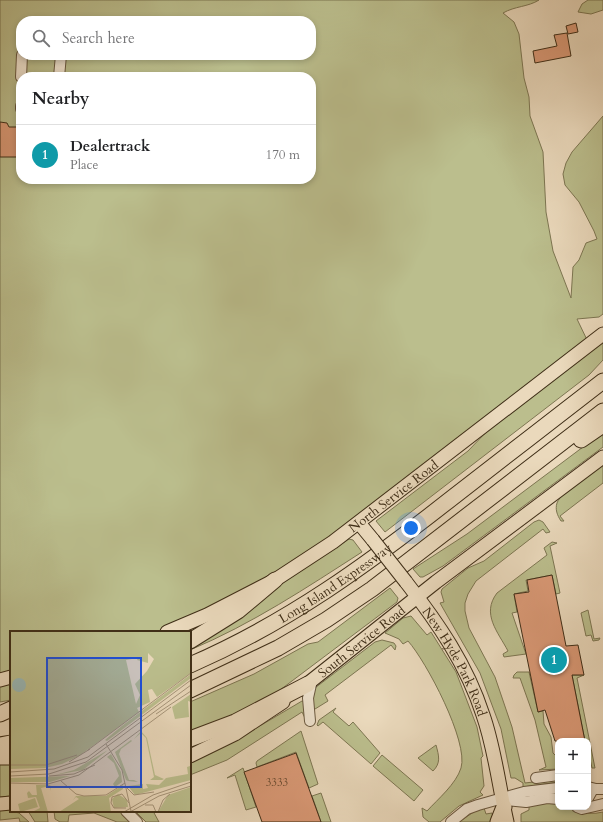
<!DOCTYPE html>
<meta charset="utf-8">
<style>
body{margin:0;font-family:Cardo,serif;background:#f6f6f6;color:#202124}
.controls{position:absolute;right:12px;bottom:12px;display:grid;overflow:hidden;border-radius:8px;box-shadow:0 2px 6px #0003}
.controls button{width:36px;height:36px;display:grid;place-items:center;padding:0;border:0;border-bottom:1px solid #e0e0e0;background:#fff;color:#202124;font:20px sans-serif}
.you{position:absolute;left:411px;top:528px;width:14px;height:14px;margin:-10px;border:3px solid #fff;border-radius:50%;background:#1a73e8;box-shadow:0 0 0 6px #1a73e833}
.badge{display:grid;place-items:center;width:26px;height:26px;border-radius:50%;background:#111827;color:#fff;font-size:13px;font-weight:700}
.pin{position:absolute;translate:-50% -50%;border:2px solid #fff;box-shadow:0 1px 4px #0006}
.list{margin:0;padding:0;list-style:none}
h2{display:flex;justify-content:space-between;align-items:center;height:52px;margin:0;padding:0 16px;font-size:17px}
h2 small{font-size:13px;font-weight:400;color:#757577}
.list li{display:grid;grid-template-columns:26px 1fr auto;gap:12px;align-items:center;box-sizing:border-box;height:60px;padding:0 16px;border-top:1px solid #e0e0e0}
.list b{display:block;font-size:15px;white-space:nowrap}
.list p{margin:0;font-size:13px;white-space:nowrap;color:#757577}
.list em{font-size:13px;font-style:normal;color:#757577}
.icon{flex:none;width:22px;height:22px;fill:none;stroke:currentColor;stroke-width:2;stroke-linecap:round;stroke-linejoin:round}
.map{position:relative;flex:none;width:603px;height:822px;overflow:hidden}
.search{position:absolute;background:#fff;box-shadow:0 2px 6px #0003;left:16px;top:16px;width:300px;height:44px;display:flex;align-items:center;gap:10px;box-sizing:border-box;padding:0 14px;border-radius:16px;color:#757577;font-size:15px}
.panel{position:absolute;background:#fff;box-shadow:0 2px 6px #0003;left:16px;top:72px;width:300px;height:112px;border-radius:16px}
.map>svg:first-child{display:block}
.green{fill:#bbbe8d;stroke:#7d7652;fill-rule:evenodd}
.building{fill:#da9976;stroke:#3f2e17}
.lines{fill:none;stroke-linecap:round;stroke-linejoin:round}
.minor-casing{stroke:#6a5940;stroke-width:12}
.major-casing{stroke:#3f2e17;stroke-width:15}
.highway-casing{stroke:#3f2e17;stroke-width:17}
.minor{stroke:#f1e6d3;stroke-width:10}
.major{stroke:#ead9bc;stroke-width:13}
.highway{stroke:#ead9bc;stroke-width:15}
.major-bridge-casing{stroke:#3f2e17;stroke-width:15;stroke-linecap:butt}
.major-bridge{stroke:#ead9bc;stroke-width:13}
.labels{text-anchor:middle;stroke-width:4;stroke-linejoin:round;paint-order:stroke}
.number-label{font-size:11px;fill:#66492f}
.street-label{font-size:13px;fill:#3f2e17;stroke:#f1e6d3}
.inset-road{fill:none;stroke:#a6957a;stroke-width:1}
.view{fill:#1d4ed8;fill-opacity:0.15;stroke:#1d4ed8;stroke-width:2}
.inset-edge{fill:none;stroke:#3f2e17;stroke-width:2}
</style>
<div class="map">
<svg width="603" height="822" viewBox="0 0 603 822">
<rect width="100%" height="100%" fill="#ead9bc"/>
<filter id="stains"><feTurbulence type="fractalNoise" baseFrequency=".005" numOctaves="4"/><feColorMatrix values="0 0 0 0 .2 0 0 0 0 .09 0 0 0 0 .02 0 0 0 .5 -.17"/></filter>
<radialGradient id="worn" r=".72"><stop offset=".6" stop-color="#630" stop-opacity="0"/><stop offset="1" stop-color="#630" stop-opacity=".3"/></radialGradient>
<g class="green">
<path d="M0,0H539C528,7 515,6 503,13L514,22L519,34L524,78L529,97L530,116L543,152L546,212L553,251L571,298L573,267L579,260L586,243L597,239L594,231L579,202L565,185L563,174L566,163L572,152L603,116V314L599,317L577,319L589,344L333,542L167,632H11V677L0,680ZM21,21H311V55H21ZM21,77H311V179H21Z"/>
<path d="M588,0H603V10L591,14L578,12L582,4Z"/>
<path d="M603,341V360L589,375L385,532L376,521L468,451L491,427Z"/>
<path d="M603,432V447L443,566L423,577H420L413,569L467,534Z"/>
<path d="M603,465V483L560,516L564,521H561C557,515 555,509 557,503C562,490 591,474 603,465Z"/>
<path d="M539,520L543,522L550,532L546,533L543,529L476,581L468,594L465,603V611L469,628L495,677L512,727L525,783L558,779V782L523,787V783L515,778H511L501,729L480,673L440,603L444,602L441,592L442,589L468,568L484,561L534,522Z"/>
<path d="M349,539L353,540L362,552C306,588 252,624 190,650V644Z"/>
<path d="M552,542L557,543L550,546L560,593L556,594L552,575L526,580L528,591L514,594L517,612L512,613L526,654L504,657L503,654L508,651C498,632 481,614 497,593L547,555L544,548Z"/>
<path d="M390,588L398,598L397,602L268,699L231,719L190,733V702L254,674L308,644L318,642Z"/>
<path d="M588,610L594,639L600,638L599,640L593,641L591,635L586,636L581,613Z"/>
<path d="M411,616L427,635L431,632L456,672L477,727L483,756L481,758L484,786L480,792L483,795L459,806L440,822H429L423,817L422,808L427,811C438,799 456,784 461,768C469,742 426,661 408,641L403,644L399,639L385,633L403,618Z"/>
<path d="M382,640L394,643L396,646L395,650L391,645L325,695L328,701L315,709L310,704L315,688L375,642Z"/>
<path d="M517,672H529L538,712L543,711L544,724L551,737L553,753L558,758V769L539,770L546,767L535,720L520,678H513L514,675Z"/>
<path d="M572,675H584L577,678L595,768H592L590,759H588V741H585Z"/>
<path d="M11,682V700L0,702V684Z"/>
<path d="M302,701L305,702V718L302,712L227,760L190,775V763L231,743Z"/>
<path d="M336,708L333,712L349,726L353,722L380,753L371,764L323,722L318,726L317,725L319,720Z"/>
<path d="M301,731L318,784L309,788L296,752L257,767L256,763L257,761Z"/>
<path d="M436,745C439,756 441,763 433,771L418,758Z"/>
<path d="M382,755L423,790L414,801L373,766Z"/>
<path d="M11,761V796L0,797V762Z"/>
<path d="M243,768L256,807L246,810L235,775L227,778Z"/>
<path d="M321,793L331,822H321L312,796Z"/>
<path d="M546,802L558,804V807C575,807 583,817 603,812V822H521V814L529,810V806Z"/>
<path d="M484,808L486,814L492,813L494,822H459L478,809Z"/>
<path d="M0,809H11V811L19,813L29,822H20L19,818L0,820Z"/>
<path d="M28,811H47L48,822H35Z"/>
<path d="M54,811H120L132,822H117L94,813L69,815L68,822H60L55,819Z"/>
<path d="M135,811H153L159,822H146Z"/>
</g>
<g class="building">
<path d="M576,23L578,32L568,34L566,26Z"/>
<path d="M567,33L571,56L535,63L533,51L557,46L554,35Z"/>
<path d="M0,122L7,123L9,127H21V157H0Z"/>
<path d="M552,575L566,646L578,645L584,675H572L585,741H555L545,710L538,712L514,594L529,592L527,580Z"/>
<path d="M296,753L321,822H262L244,772Z"/>
</g>
<g class="lines">
<g class="minor-casing">
<g id="minor">
<path d="M21,77L22,55"/>
<path d="M59,77L61,55"/>
<path d="M21,106V109"/>
<path d="M310,721L308,698L312,680"/>
<path d="M536,778L558,775"/>
<path d="M588,787L596,789H603"/>
<path d="M588,798L593,789"/>
<path d="M506,800L526,802L547,798L558,799"/>
<path d="M577,807L582,809L603,804"/>
<path d="M126,811L137,822"/>
<path d="M451,822L467,809L478,805L524,792L558,788"/>
</g>
</g>
<g class="major-casing">
<g id="major">
<path d="M359,523L373,540"/>
<path id="s1" d="M406,582C438,623 467,665 483,715C495,749 499,787 507,822"/>
<path id="s2" d="M167,632L207,615L275,580L333,542L603,334"/>
<path d="M0,680L11,677"/>
<path id="s3" d="M301,689L436,582L603,457"/>
<path d="M190,756L235,734L283,702"/>
<path d="M0,804L11,803"/>
</g>
</g>
<g class="highway-casing">
<g id="highway">
<path d="M581,440L603,425"/>
<path d="M190,641L238,611L275,580"/>
<path id="s4" d="M190,665C289,622 368,564 452,498C502,459 553,420 603,381"/>
<path d="M190,690L278,648L326,620L372,589L603,411"/>
<path d="M0,714L11,709"/>
<path d="M190,739L235,722L308,684"/>
<path d="M0,745L11,743"/>
<path d="M0,757H11"/>
<path d="M498,822L504,807"/>
</g>
</g>
<use href="#minor" class="minor"/>
<use href="#major" class="major"/>
<use href="#highway" class="highway"/>
<g class="major-bridge-casing">
<path id="major-bridge" d="M373,540L406,582"/>
</g>
<use href="#major-bridge" class="major-bridge"/>
</g>
<g class="labels">
<g class="number-label">
<text x="277" y="786">3333</text>
</g>
<g class="street-label">
<text dy="5" stroke="none"><textPath href="#s2" startOffset="265">North Service Road</textPath></text>
<text dy="5" stroke="none"><textPath href="#s4" startOffset="167">Long Island Expressway</textPath></text>
<text dy="5" stroke="none"><textPath href="#s3" startOffset="77">South Service Road</textPath></text>
<text dy="5" stroke="none"><textPath href="#s1" startOffset="94">New Hyde Park Road</textPath></text>
</g>
</g>
<g transform="translate(10 631)">
<rect width="181" height="181" fill="#ead9bc"/>
<path d="M0,0H181V42L147,66L142,58L138,59L140,71L127,77L129,81L69,125L52,133L35,137L0,138ZM138,22L144,28L137,40L125,53L130,64L126,73L116,29L128,27L127,29L138,32ZM181,43V47L97,110L95,109L113,94ZM181,63V71L178,70L179,86L165,88L162,76ZM131,100L137,107L145,144L154,148L152,149H140L144,146L136,107L131,102L124,108ZM121,109L122,110L111,118L109,123L119,149H124L128,151L118,150L116,149L105,121ZM98,119L73,139L45,144L64,139ZM101,123L111,141L112,151L105,156L103,153L109,145L104,132L97,126ZM181,128V149L125,164L118,155L133,153V158L138,157L136,153L149,154L156,147L178,143L177,136L180,135ZM60,145L40,151H0V147ZM26,154H39L41,155V160L40,155L31,157L38,181H22L30,177L26,166L18,167L17,162L19,160L22,164H27ZM113,154V158L99,167L101,181H49L69,168L66,166L63,169L66,165H96ZM181,156V181H148L158,164ZM108,163L117,169L118,176L104,177L102,168ZM25,167L28,176L10,181L8,173Z" fill="#bbbe8d" fill-rule="evenodd"/>
<path d="M2 54a7 7 0 1 1 14 0a7 7 0 1 1-14 0Z" fill="#9ab9b8"/>
<path class="inset-road" d="M146,83L181,60M96,113L112,139L121,180M78,119L181,42M59,131L80,118M0,134H36L67,124M0,141L44,138L78,126L181,49M0,145L39,143L76,131L181,54M39,145L64,143L85,134M51,150L66,163L74,165L96,164L115,152M0,152L38,153L69,144L161,76M116,156L124,164L144,161M135,174H143L146,181M116,177H104L101,172L102,166L112,163L119,172M114,181L143,164L181,151M120,181L149,165L181,155M148,181L153,169L160,163"/>
<path class="view" d="M37,27H131V156H37Z"/>
<rect width="181" height="181" class="inset-edge"/>
</g>
<rect width="100%" height="100%" filter="url(#stains)"/>
<rect width="100%" height="100%" fill="url(#worn)"/>
</svg>
<div class="controls">
<button>+</button>
<button>−</button>
</div>
<div class="you"></div>
<div class="pin badge" style="left:554px;top:660px;background:#0f9aa8">1</div>
<div class="search"><svg class="icon" aria-label="search" viewBox="0 0 24 24"><circle cx="10" cy="10" r="6"/><path d="M15 15l6 6"/></svg>Search here</div>
<section class="panel">
<h2>Nearby<small></small></h2>
<ul class="list">
<li><span class="badge" style="background:#0f9aa8">1</span><div><b>Dealertrack</b><p>Place</p></div><em>170 m</em></li>
</ul>
</section>
</div>
